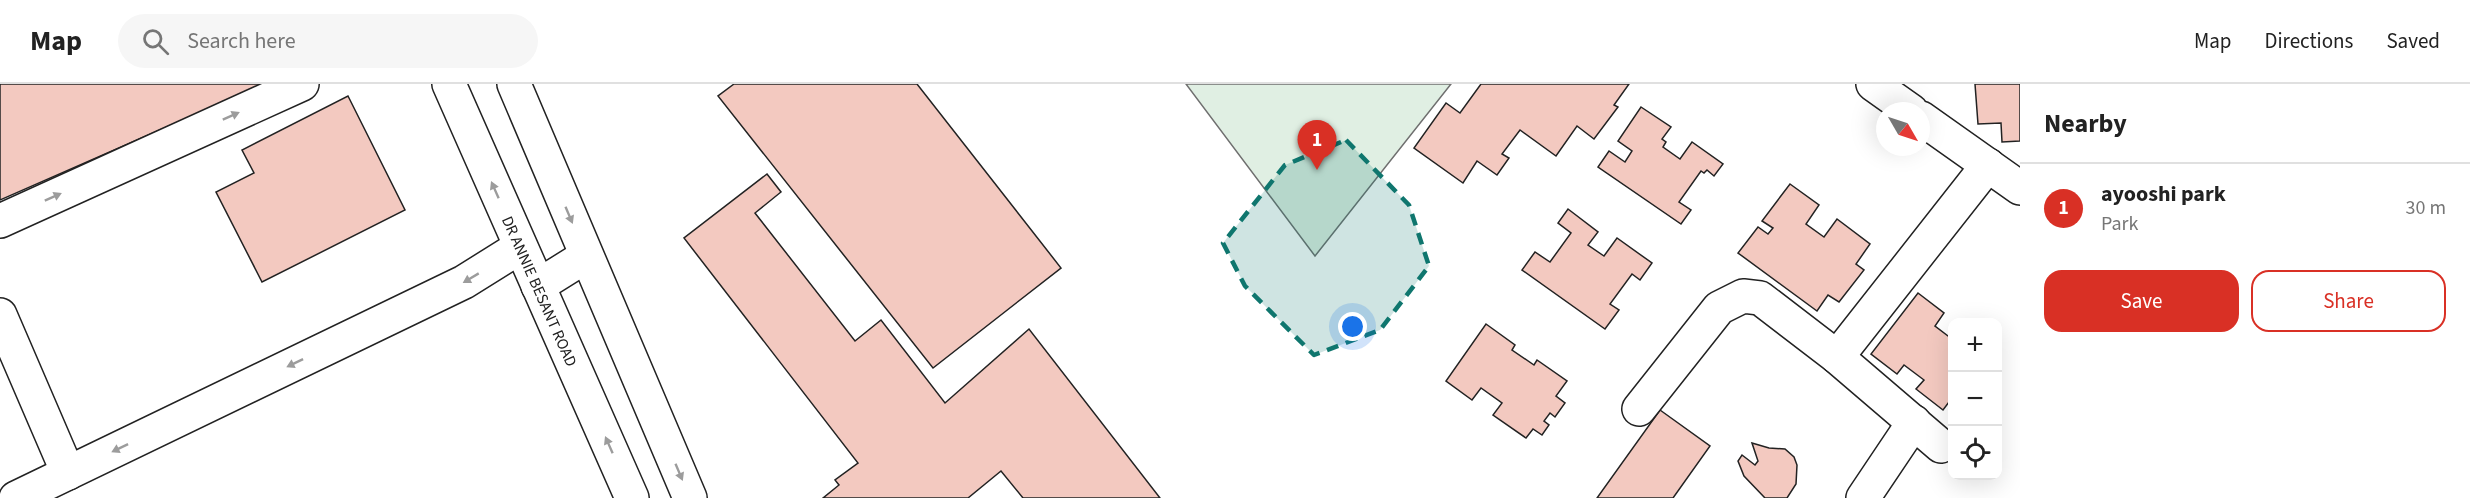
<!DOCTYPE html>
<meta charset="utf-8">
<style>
body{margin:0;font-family:"Source Sans 3",sans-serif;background:#f6f6f6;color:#222}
.controls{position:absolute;right:18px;bottom:18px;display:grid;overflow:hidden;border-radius:12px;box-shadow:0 6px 24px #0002}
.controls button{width:54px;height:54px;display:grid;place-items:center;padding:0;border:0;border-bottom:2px solid #e0e0e0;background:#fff;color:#222;font:30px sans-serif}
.compass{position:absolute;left:1876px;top:18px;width:54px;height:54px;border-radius:50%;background:#fff;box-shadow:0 6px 24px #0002;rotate:129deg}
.you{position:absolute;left:1353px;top:243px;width:21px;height:21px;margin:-15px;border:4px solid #fff;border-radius:50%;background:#1a73e8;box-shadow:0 0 0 9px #1a73e833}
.badge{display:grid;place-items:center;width:39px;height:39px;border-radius:50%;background:#d93025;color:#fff;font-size:20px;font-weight:700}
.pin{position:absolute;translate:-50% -50px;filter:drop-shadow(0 2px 3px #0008)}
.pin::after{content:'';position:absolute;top:32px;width:21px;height:18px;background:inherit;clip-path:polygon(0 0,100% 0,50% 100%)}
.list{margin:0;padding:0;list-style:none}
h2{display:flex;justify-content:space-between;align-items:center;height:78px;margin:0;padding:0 24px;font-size:26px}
h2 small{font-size:20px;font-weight:400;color:#767676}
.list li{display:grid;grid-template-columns:39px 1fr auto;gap:18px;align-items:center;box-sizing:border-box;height:90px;padding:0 24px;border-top:2px solid #e0e0e0}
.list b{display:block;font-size:22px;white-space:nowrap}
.list p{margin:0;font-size:20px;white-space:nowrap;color:#767676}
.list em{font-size:20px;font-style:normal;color:#767676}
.actions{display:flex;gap:12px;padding:18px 24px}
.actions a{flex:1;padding:14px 0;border:2px solid #d93025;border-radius:18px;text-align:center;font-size:21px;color:#d93025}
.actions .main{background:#d93025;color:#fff}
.icon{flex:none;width:33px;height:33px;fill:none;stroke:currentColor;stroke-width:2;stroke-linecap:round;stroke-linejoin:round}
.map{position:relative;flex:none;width:2020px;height:414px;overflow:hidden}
header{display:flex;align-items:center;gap:36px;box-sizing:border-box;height:84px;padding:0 30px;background:#fff;border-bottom:2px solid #e0e0e0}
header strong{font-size:28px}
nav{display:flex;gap:33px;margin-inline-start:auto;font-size:21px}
.search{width:420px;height:54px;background:#f6f6f6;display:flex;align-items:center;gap:15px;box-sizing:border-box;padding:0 21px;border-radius:33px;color:#767676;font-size:22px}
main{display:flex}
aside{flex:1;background:#fff}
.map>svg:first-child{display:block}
.green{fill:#e0efe3;stroke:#6f6f6f;stroke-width:1.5}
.building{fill:#f3c9c0;stroke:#222;stroke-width:1.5}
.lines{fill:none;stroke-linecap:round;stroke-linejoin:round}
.minor-casing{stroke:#222;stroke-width:36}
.major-casing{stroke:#222;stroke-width:36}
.minor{stroke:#fff;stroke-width:33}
.major{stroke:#fff;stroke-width:33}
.oneway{fill:#9c9c9c}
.marked{fill:#0f766e;fill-opacity:0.2;stroke:#0f766e;stroke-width:4.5;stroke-dasharray:12 8;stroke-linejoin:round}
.labels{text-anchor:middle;stroke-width:4.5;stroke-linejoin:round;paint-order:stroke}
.street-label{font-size:16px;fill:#222;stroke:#fff}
</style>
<header>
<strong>Map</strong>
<div class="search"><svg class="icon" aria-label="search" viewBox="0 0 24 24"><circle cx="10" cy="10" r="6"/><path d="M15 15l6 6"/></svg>Search here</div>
<nav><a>Map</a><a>Directions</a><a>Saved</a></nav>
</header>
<main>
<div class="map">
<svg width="2020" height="414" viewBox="0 0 2020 414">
<rect width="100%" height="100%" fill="#fff"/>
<path class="green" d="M1186,0H1451L1315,172Z"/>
<g class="building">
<path d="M0,0H265L0,116Z"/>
<path d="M734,0H917L1061,184L933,284L718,12Z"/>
<path d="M1481,0H1629L1614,21L1618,23L1594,55L1577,42L1556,72L1520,46L1502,70L1509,74L1497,91L1477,77L1463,99L1414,64L1446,19L1460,29Z"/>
<path d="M1975,0H2020V57L2002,58L2001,39L1978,40Z"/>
<path d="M348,12L405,126L262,198L216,108L254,89L242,66Z"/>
<path d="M1641,23L1671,43L1662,55L1666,58L1663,63L1680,75L1692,58L1723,80L1714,92L1707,86L1704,89L1701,87L1679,118L1691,126L1681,140L1598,83L1609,67L1625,78L1632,67L1618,57Z"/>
<path d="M767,90L781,108L755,129L855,257L881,236L945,319L1029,245L1160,414H1023L1001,387L968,414H823L839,401L835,396L858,379L684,154Z"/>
<path d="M1790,100L1819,121L1806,140L1824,153L1837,135L1870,160L1856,180L1864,186L1839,218L1828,211L1817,227L1738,169L1758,143L1768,150L1773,144L1762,137Z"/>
<path d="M1568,125L1598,148L1588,161L1604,172L1617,154L1652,179L1640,196L1632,190L1610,220L1619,226L1605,245L1522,186L1535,168L1550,178L1571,149L1558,139Z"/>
<path d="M1918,209L1944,229L1935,242L1952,255V314L1943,326L1916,305L1924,296L1904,281L1897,290L1871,270Z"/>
<path d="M1486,240L1515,261L1512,266L1534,281L1537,276L1567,297L1556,312L1565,319L1555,333L1550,329L1544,337L1549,341L1542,351L1533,345L1526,354L1493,331L1502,319L1481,304L1472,316L1446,297Z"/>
<path d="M1660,326L1710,362L1673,414H1597Z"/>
<path d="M1752,359L1769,364L1785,365L1794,373L1797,381L1796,400L1787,414H1765L1744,392L1738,377L1742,371L1755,381L1758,377Z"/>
</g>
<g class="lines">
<g class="minor-casing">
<g id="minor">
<path d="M1873,0L1911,27"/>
<path d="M1921,34L2020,104"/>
<path d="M0,137L302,0"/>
<path d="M0,231L68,389"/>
<path d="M1837,273L1941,362"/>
<path d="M1639,325L1719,224L1743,212L1760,214L1837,273L1988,81"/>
<path d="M16,414L464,198L520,163"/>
<path d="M1863,414L1914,338"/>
</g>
</g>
<g class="major-casing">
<g id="major">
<path d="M449,0L632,414"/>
<path d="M514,0L690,414"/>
<path d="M538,202L586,172"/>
</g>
</g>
<use href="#minor" class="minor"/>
<use href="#major" class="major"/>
</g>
<defs><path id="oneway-solid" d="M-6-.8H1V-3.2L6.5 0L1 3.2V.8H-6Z" transform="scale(1.5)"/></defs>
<g class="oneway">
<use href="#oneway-solid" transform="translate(231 32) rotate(-24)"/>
<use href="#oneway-solid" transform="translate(495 106) rotate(-114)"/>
<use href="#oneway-solid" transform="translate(53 113) rotate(-24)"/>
<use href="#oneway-solid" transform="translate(569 131) rotate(67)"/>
<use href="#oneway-solid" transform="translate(471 194) rotate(149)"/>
<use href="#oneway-solid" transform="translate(295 279) rotate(154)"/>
<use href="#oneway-solid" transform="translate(609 361) rotate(-114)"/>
<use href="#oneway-solid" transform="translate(120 364) rotate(154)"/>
<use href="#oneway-solid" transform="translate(679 388) rotate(67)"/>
</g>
<path class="marked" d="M1346,56L1409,121L1429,182L1380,246L1314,271L1245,202L1223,159L1285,81Z"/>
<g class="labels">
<g class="street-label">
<text transform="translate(540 207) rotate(66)" y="6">DR ANNIE BESANT ROAD</text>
</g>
</g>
</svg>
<div class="controls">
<button>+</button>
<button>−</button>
<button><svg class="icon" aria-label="locate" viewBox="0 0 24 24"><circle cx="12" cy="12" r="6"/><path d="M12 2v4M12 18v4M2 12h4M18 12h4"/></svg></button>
</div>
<svg class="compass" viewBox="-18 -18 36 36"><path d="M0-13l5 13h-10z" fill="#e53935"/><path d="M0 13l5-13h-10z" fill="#767676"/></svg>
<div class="you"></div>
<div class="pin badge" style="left:1317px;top:86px">1</div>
</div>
<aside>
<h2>Nearby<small></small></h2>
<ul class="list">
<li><span class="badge">1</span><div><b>ayooshi park</b><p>Park</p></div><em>30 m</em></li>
</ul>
<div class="actions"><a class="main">Save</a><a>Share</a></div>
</aside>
</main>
